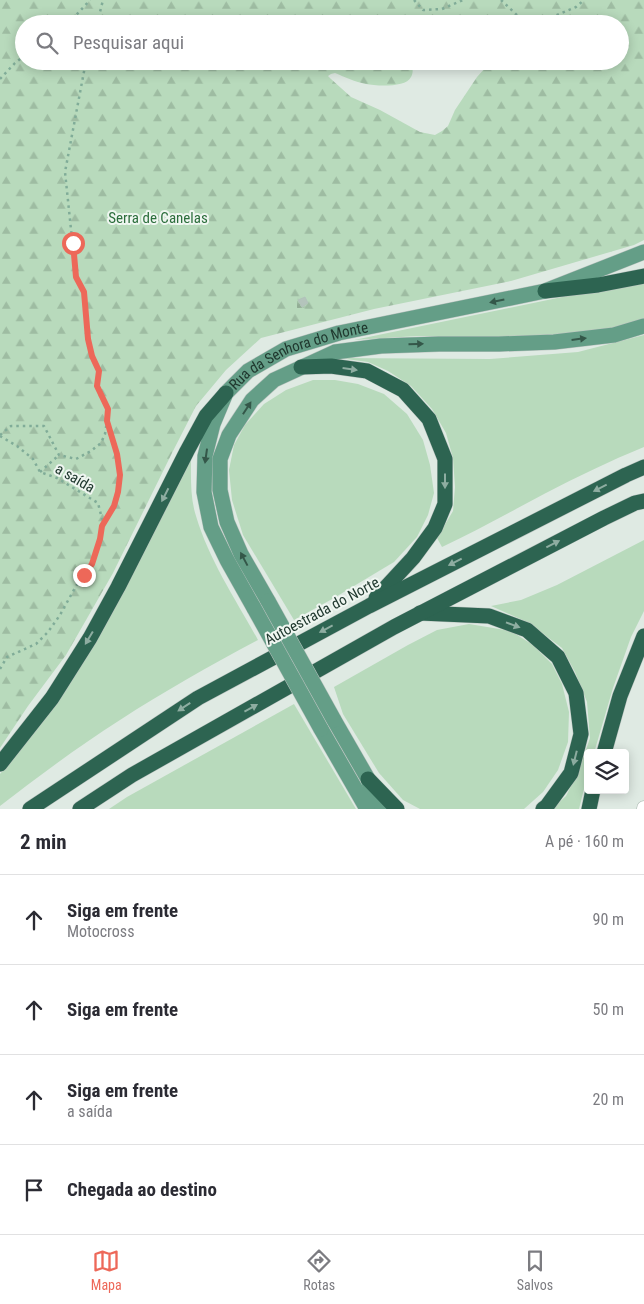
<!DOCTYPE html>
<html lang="pt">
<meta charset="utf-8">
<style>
body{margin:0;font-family:"Roboto Condensed",sans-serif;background:#f7f7f7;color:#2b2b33}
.controls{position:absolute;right:15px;bottom:15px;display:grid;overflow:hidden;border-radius:5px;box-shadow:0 2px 12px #0003}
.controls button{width:45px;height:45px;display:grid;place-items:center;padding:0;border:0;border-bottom:1px solid #e1e1e2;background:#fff;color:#2b2b33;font:25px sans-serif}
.stop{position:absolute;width:15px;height:15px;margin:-11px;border:4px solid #ed6859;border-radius:50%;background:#fff}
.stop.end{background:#ed6859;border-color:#fff;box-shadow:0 1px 5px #0008}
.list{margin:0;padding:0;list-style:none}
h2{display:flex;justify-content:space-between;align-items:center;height:65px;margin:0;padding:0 20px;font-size:21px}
h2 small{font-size:16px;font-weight:400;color:#7c7c81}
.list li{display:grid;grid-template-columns:32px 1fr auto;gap:15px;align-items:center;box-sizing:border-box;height:90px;padding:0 20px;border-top:1px solid #e1e1e2}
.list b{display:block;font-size:19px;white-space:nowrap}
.list p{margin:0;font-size:16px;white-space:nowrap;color:#7c7c81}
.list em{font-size:16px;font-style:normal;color:#7c7c81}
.icon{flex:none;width:28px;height:28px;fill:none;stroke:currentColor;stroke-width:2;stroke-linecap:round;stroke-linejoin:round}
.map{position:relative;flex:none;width:644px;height:809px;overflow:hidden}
.search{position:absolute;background:#fff;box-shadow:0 2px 12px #0003;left:15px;right:15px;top:15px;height:55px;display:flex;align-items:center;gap:12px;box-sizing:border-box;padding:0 18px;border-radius:28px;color:#7c7c81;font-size:19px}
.sheet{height:425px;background:#fff}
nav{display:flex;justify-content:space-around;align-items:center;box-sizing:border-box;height:70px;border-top:1px solid #e1e1e2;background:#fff;font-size:14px;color:#7c7c81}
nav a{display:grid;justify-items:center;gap:2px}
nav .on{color:#ed6859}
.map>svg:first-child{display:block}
.grass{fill:#b8dabc}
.forest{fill:url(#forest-firs);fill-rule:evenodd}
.building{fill:#b4c4bc;stroke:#b1c3b9;filter:url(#shadow)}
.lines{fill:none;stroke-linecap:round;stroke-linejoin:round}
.street-casing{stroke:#a2b1a9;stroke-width:15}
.primary-casing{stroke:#bcc4c1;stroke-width:16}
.highway-casing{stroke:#bcc4c1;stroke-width:16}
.path{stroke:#80ac98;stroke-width:2.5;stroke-dasharray:2.5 4;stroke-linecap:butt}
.street{stroke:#fff;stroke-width:14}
.primary{stroke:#649e87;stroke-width:15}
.highway{stroke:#2d6451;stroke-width:15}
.primary-bridge-casing{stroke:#bcc4c1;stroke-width:16;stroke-linecap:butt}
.primary-bridge{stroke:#649e87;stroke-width:15}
.oneway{fill:#345749}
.oneway2{fill:#8eada1}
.route{stroke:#ed6859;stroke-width:6}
.labels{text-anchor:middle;stroke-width:4;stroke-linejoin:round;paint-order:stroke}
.park-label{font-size:15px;fill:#2c6e3c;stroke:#eff6f1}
.street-label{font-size:15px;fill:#20392f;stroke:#eff6f1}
</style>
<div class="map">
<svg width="644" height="809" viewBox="0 0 644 809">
<defs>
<pattern id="forest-firs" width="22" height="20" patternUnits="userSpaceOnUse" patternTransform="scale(1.25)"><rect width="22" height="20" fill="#b8dabc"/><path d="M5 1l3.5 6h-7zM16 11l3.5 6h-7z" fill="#9ebca2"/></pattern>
<filter id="shadow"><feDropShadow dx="-4.5" dy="4.5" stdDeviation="2.5" flood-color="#0004"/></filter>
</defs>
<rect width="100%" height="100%" fill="#dfeae3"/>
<g class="grass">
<path d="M644,280V320L598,334L552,337L417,336L354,340Z"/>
<path d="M644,335V447C610,461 576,477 544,494C510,512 476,531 442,547L437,538L453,511L455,487L453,458L446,433L432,409L411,386L388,371L368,362L339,358L490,359L578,352Z"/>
<path d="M313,380H335L358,384L384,394L407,414L423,440L430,465L434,493L428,515L417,537L394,562L334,598L294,620L243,535L232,500L229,470L234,445L245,425L264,404L286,390Z"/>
<path d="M191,458C191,477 190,498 196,516C209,560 236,600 258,640C211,665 165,691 120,720C79,746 39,776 0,806V774L25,743Z"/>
<path d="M644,540V611L631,637L613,688L594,753H588V773L579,809H552L566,796L579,770L590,738L587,702L575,672L562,648L529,623L491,606L521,600L557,585Z"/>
<path d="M469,624L511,631L533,645L552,664L562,684L569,712L568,742L558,770L543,792L524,809H420L403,800L379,773L343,714L334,687L408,645L437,630Z"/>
<path d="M294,704L356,809H109L127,797Z"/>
</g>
<path class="forest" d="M0,0H644V240L634,245L511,281L374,309L261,338L226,370L196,406L172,453L113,573L66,655L28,706L0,748ZM436,20L441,24H620V61H499V64L496,66L485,68L477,77L455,110L448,126L442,131L435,135L420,132L380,110L351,97L331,79L328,76L331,74L335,73C345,77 355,82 366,84C376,86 406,88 411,77C414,72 412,67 412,61H24V24H429Z"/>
<path class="building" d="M305,297L308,303L302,307L298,300Z"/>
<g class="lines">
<g class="street-casing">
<path id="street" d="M644,809V808"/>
</g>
<g class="primary-casing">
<g id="primary">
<path d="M268,601L241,554L227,522L220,490V459L229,435L252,400L274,380L335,352L381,346L439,344H499L554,342L614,335L644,326"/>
<path id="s1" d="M254,608L227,560L211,527L204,492L205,456L213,424L226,393L248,371L286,349L339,333L545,291L644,252"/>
<path d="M334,720L368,779L374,799L380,809"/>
<path d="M321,729L367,809"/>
</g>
</g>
<g class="highway-casing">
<g id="highway">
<path d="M545,291L598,285L644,276"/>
<path d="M301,367L331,366L367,371L403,390L429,419L445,459V504L435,528L413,558L376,598"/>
<path d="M420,613L489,616L527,630L558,657L576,693L581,734L571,773L547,806L543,809"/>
<path d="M604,753L620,696L644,636"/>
<path d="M0,764L52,698L90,638L118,587L187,451L206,416L226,393"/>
<path d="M368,779L397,809"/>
<path d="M30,809L198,698L369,606L626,475L644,467"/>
<path d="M80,809L132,775L394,627L604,518L635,503L644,501"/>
<path d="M589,809L593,790"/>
</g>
</g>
<g class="path">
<path d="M414,0L423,10L442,9L463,0"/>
<path d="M501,0L520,18L538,23L576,7L584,0"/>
<path d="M68,24L90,0"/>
<path d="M97,24L103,0"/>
<path d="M0,79L15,63L24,56"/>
<path d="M0,435L11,426H44L59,455L76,459L91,451L101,443L105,434L107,421L108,409L97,386L99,371L92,356L88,339L84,292L76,277L65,172L86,61"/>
<path d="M0,436L17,446L33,459L40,472L57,478L98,503L102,519L100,539L91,564L76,586L60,615L48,632L36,644L7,657L0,669"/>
<path d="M40,472L59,455"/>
<path d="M102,526C106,519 112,513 115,506C126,479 116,449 108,422"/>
</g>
<use href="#street" class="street"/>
<use href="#primary" class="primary"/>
<use href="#highway" class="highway"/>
<g class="primary-bridge-casing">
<g id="primary-bridge">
<path d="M268,601L334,720"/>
<path d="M254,608L321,729"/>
</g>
</g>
<use href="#primary-bridge" class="primary-bridge"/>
</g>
<defs><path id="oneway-solid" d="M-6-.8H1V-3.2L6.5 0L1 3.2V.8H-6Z" transform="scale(1.25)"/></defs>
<g class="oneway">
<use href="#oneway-solid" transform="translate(497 301) rotate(168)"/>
<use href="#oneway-solid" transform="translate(579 339) rotate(-7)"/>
<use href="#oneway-solid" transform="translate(416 344) rotate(-2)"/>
<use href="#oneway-solid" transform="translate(247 408) rotate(-57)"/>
<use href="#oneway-solid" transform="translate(206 456) rotate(98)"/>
<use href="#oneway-solid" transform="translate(244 559) rotate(-118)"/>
</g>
<g class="oneway2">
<use href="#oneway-solid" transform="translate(350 369) rotate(8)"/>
<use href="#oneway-solid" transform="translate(445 481) rotate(90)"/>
<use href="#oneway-solid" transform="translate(600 488) rotate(153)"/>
<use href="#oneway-solid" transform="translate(165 495) rotate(117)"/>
<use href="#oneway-solid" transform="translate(553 544) rotate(-27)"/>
<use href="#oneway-solid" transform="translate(455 562) rotate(153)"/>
<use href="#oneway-solid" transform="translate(513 625) rotate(20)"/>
<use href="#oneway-solid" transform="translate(326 629) rotate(152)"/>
<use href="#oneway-solid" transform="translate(89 638) rotate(121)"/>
<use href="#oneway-solid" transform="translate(184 707) rotate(147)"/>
<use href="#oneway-solid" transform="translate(251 708) rotate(-29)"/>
<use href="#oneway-solid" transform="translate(575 758) rotate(104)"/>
</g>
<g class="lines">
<path class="route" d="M73,243L76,277L84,292L88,339L92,356L99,371L97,386L108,409L107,421L117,454L120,475L118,492L114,506L102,526L100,539L92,564L84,575"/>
</g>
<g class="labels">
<g class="park-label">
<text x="158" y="223">Serra de Canelas</text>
</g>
<g class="street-label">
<text dy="5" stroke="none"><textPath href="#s1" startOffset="314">Rua da Senhora do Monte</textPath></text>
<text transform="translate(75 478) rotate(30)" y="5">a saída</text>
<text transform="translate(322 611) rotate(-28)" y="5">Autoestrada do Norte</text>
</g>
</g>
</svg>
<div class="controls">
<button><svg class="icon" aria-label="layers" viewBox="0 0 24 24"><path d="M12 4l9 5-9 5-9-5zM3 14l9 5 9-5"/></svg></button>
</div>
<div class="stop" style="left:73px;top:243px"></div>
<div class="stop end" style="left:84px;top:575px"></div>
<div class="search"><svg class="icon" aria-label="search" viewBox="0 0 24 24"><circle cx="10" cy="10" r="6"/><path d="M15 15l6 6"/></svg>Pesquisar aqui</div>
</div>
<section class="sheet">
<h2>2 min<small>A pé · 160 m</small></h2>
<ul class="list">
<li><svg class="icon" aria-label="ahead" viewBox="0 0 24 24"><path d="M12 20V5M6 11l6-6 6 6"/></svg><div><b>Siga em frente</b><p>Motocross</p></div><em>90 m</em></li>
<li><svg class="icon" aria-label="ahead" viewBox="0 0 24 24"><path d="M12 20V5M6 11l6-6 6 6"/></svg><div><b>Siga em frente</b></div><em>50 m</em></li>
<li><svg class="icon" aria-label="ahead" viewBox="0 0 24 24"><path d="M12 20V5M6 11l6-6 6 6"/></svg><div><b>Siga em frente</b><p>a saída</p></div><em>20 m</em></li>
<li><svg class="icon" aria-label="arrive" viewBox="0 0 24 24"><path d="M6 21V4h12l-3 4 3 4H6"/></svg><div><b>Chegada ao destino</b></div></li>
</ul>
</section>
<nav>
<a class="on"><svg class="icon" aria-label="map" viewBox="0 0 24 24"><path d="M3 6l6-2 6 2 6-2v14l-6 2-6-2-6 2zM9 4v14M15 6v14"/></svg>Mapa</a>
<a><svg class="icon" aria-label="directions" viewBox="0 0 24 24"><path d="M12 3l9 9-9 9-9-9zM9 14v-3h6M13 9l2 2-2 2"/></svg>Rotas</a>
<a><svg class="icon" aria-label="saved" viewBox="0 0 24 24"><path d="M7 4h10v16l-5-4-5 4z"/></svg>Salvos</a>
</nav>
